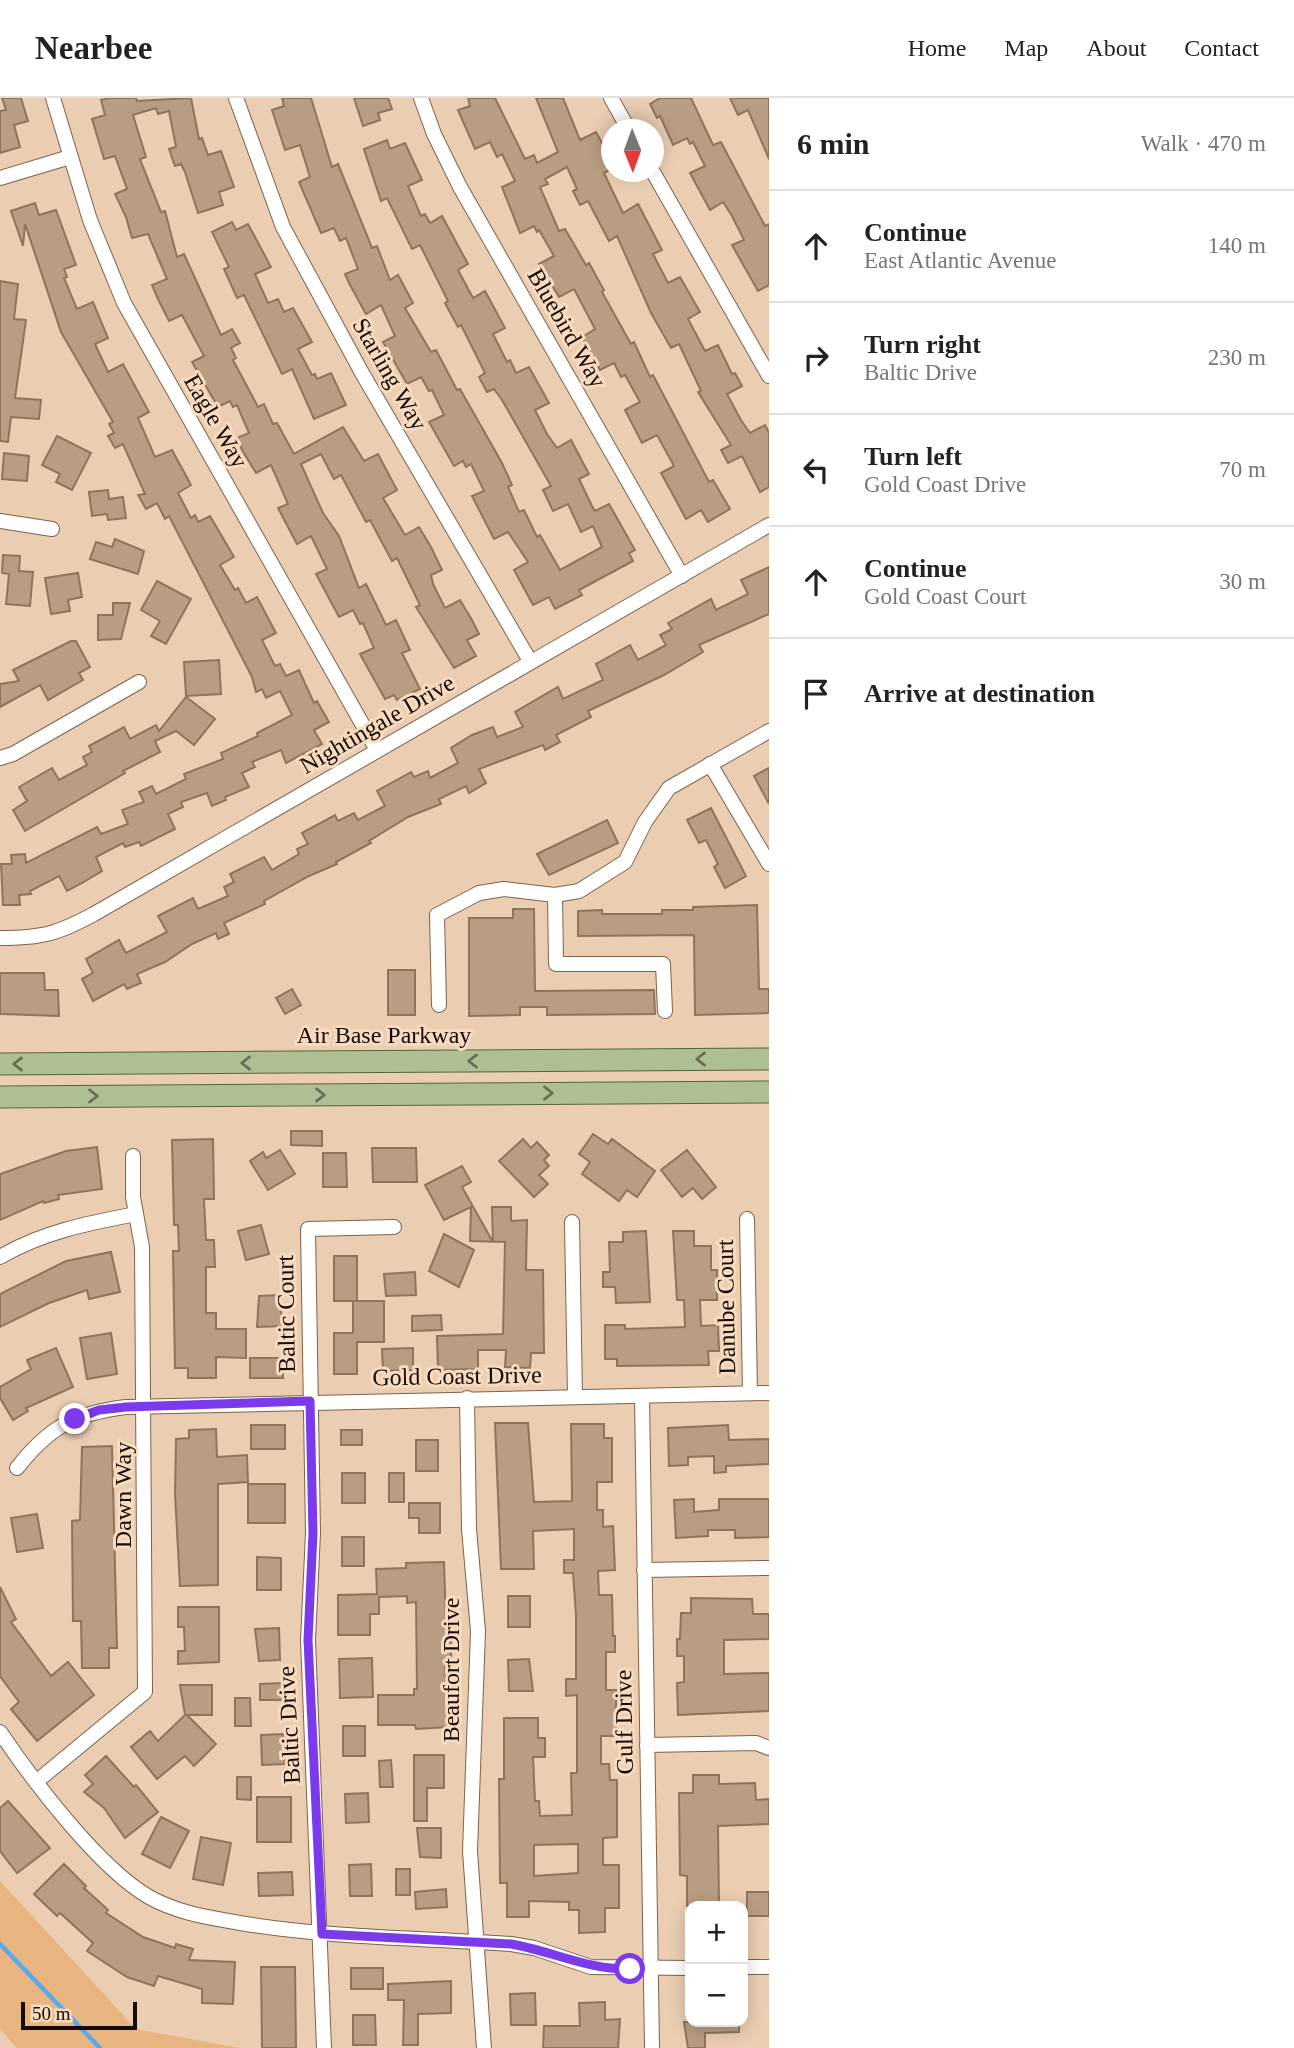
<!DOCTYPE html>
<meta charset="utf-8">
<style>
body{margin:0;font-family:Georgia,serif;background:#f2f2f2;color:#222}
.controls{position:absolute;right:21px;bottom:21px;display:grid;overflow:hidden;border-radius:14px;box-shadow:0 4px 18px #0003}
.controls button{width:63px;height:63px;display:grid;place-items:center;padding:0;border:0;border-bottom:2px solid #e0e0e0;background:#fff;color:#222;font:35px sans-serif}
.compass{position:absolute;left:601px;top:21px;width:63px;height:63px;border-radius:50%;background:#fff;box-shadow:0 4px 18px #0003;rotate:179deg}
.scale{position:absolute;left:21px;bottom:18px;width:116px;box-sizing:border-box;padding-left:7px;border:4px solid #130a02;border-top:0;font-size:19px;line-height:24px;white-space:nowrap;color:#130a02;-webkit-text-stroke:5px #f8dbbe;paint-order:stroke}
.stop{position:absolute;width:21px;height:21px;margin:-16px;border:5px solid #7c3aed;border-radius:50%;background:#fff}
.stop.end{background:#7c3aed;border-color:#fff;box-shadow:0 2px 7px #0008}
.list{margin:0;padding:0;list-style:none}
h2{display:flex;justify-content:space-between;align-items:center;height:91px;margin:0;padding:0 28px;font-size:30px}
h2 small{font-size:23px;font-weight:400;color:#767676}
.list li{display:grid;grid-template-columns:46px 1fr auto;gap:21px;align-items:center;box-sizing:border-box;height:112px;padding:0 28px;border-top:2px solid #e0e0e0}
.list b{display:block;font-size:26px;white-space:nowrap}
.list p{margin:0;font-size:23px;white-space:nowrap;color:#767676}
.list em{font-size:23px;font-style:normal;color:#767676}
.icon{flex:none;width:38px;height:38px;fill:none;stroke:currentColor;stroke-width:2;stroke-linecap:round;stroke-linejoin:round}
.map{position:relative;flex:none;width:769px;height:1950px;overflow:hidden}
header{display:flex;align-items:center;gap:42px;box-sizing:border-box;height:98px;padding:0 35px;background:#fff;border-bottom:2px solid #e0e0e0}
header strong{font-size:33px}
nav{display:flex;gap:38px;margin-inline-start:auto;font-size:24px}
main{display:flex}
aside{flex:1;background:#fff}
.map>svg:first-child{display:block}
.green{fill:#e8b581}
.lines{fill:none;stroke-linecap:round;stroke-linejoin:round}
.stream{stroke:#58a9ef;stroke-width:4.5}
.building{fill:#b99d82;stroke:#8f745a;stroke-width:2;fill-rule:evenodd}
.minor-casing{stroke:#7c6349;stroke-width:16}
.primary-casing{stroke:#556433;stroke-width:23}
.minor{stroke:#fff;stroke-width:14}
.primary{stroke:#aebf94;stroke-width:21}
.oneway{stroke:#686e52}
.route{stroke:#7c3aed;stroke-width:9}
.labels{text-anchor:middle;stroke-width:6;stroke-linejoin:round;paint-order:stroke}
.street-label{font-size:24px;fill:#130a02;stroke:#f8dbbe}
</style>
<header>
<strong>Nearbee</strong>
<nav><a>Home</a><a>Map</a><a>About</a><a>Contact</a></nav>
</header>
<main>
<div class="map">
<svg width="769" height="1950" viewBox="0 0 769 1950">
<rect width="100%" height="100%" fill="#ebceb2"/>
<path class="green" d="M0,1783L136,1931L240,1950H17L0,1931Z"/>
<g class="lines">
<path class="stream" d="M0,1846L100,1950"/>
</g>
<g class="building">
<path d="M2,0H21L28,23L14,27L20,49L0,55V13L6,12Z"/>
<path d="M109,0H136L137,3L191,0L199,41L202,40L208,57L221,53L234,89L219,94L223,107L198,115L185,74L181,66L175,68L169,51L176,49L169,13L158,16L156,10L133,17L146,59L140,61L161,114L165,113L177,159L184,156L221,237L232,231L240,245L231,250L236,260L233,262L258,309L264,306L273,326L277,325L294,356L343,329L364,363L378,356L397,392L383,400L405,437L419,429L431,449L442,472L431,477L433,486L445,510L460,502L472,522L479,536L467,542L476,558L454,570L416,509L420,507L397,460L392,463L370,422L366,424L341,377L334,381L321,356L301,366L323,415L339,438L359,490L366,486L386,527L396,522L410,552L402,555L420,591L397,602L394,597L385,601L360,556L374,550L363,525L360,526L353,512L339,519L316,476L327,471L311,438L297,446L278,410L288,406L271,367L256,375L242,352L237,340L249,335L237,307L233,309L230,303L218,309L192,264L204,258L182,217L169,223L158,201L152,187L167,181L148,136L132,140L126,119L115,96L127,91L115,58L104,61L92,21L105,17L101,2Z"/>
<path d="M282,0H311L332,69L338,66L372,150L377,148L390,182L398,177L413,205L405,210L431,254L436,252L457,292L460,291L502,365L512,387L508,389L519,414L524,412L537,439L540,437L560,472L602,449L593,428L581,434L568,406L553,413L543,392L551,388L502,302L494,291L487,294L479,279L485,275L461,227L458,229L445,205L448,203L420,147L412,151L387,100L381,103L364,51L387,42L390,51L405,45L422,82L408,88L421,118L425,116L430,125L442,118L468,166L458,172L473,200L485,193L505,230L493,236L507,264L510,262L516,275L529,269L549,305L535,312L547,336L557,350L571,342L589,376L579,381L592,408L595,413L609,406L635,452L629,455L633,463L579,492L582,497L555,511L549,499L533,507L514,472L528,464L508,434L494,441L472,398L484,393L471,366L466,369L463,363L454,368L429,324L444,317L432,292L429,293L421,279L407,286L383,244L395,238L381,207L366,216L350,187L345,176L358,171L346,140L340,143L334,130L321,135L299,84L310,79L300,47L285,52L272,12L284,8Z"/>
<path d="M354,0H388L392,11L378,15L380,22L363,28Z"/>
<path d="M468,0H495L525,61L534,57L537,65L558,54L536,0H563L580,42L596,34L608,56L612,54V71L604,75L623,115L638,106L662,152L653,156L668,185L680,179L700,214L688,221L705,253L718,247L732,276L735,275L742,288L727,296L741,322L750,335L765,327L769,335V389L760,394L742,358L728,365L721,352L731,347L698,294L701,293L679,246L671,250L651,215L617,138L609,143L588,103L580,107L573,93L577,91L567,69L545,81L548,86L540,89L559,133L565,131L586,167L589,165L604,192L602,194L631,246L634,244L650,279L653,277L709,384L713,382L730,411L708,424L701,412L686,421L661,375L674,368L657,337L642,345L625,312L640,304L625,277L621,279L614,265L600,272L582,239L595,231L574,191L559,199L539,166L554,158L539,132L537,134L534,128L520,135L502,89L515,83L502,56L497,59L490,44L475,51L458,12L470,8Z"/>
<path d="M660,0H691L713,47L721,44L765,128L769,126V187L758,193L732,147L744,142L732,118L723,104L710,112L690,75L705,68L693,44L690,46L687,40L673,47L660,18L657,20L650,6Z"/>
<path d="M730,0H769V61L748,12L738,17Z"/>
<path d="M35,105L39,117L56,112L76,167L64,171L67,179L64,180L77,211L93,204L108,240L95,246L108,274L123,266L149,314L138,320L155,359L172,352L191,387L178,395L191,420L195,417L198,424L210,418L234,459L220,467L235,492L238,490L246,505L257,499L276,535L262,542L275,568L280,566L286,578L299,572L314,605L317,603L329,624L314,632L322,646L286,665L281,652L252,664L255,669L242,675L249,689L225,699L226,702L212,708L207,695L181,704L183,709L168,716L175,731L141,748L139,744L125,749L123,745L96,759L102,773L82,785L67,793L59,778L30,793L31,796L19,797L20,807H3L1,766H12L11,757L25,756L26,765L97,729L101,736L128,726L122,712L144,704L139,694L152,688L156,696L186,681L184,676L223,661L221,655L258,638L257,635L292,617L280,593L266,600L262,591L256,594L252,579L169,418L165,421L157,405L146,411L138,397L145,396L123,346L115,350L108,338L114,335L109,326L113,324L61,234L25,126L23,148L11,113Z"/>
<path d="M232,124L236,132L248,126L271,169L255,176L268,205L278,201L284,214L293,210L312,244L298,251L312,277L315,276L317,281L331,275L346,307L314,321L292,271L282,276L244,197L237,200L224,171L229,169L212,134Z"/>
<path d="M0,183L18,186L14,221L26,222L15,300L41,302L39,321L11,319L8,344L0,343Z"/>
<path d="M57,338L91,355L72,392L56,384L60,376L42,367Z"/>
<path d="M4,355L29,358L27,383L2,381Z"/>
<path d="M108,392L109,401L123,399L126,420L108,422L107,416L92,418L89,394Z"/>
<path d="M115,441L144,453L138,476L90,461L96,444L112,449Z"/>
<path d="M3,457L20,458L19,473L33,474L30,508L6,506L9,476L2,475Z"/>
<path d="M769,469V516L699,547L703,554L664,577L588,613L591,619L556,637L560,644L545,652L543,647L479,671L486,685L469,695L466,688L439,701L441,706L408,719L369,743L371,745L336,764L337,766L309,778L264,803L265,806L224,825L229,836L218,841L216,835L192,846L165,864L137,876L141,885L127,891L124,886L93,903L82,881L93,875L86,861L119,842L126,855L167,834L158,818L193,800L198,811L228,798L224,789L234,784L230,776L264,759L272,772L299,756L297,751L308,746L302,735L335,717L338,723L354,715L358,722L385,708L377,693L411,674L414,679L428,673L430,680L458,665L451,650L472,637L493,629L497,639L523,629L515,614L558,589L563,601L603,582L596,566L630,547L638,562L666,547L660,537L672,531L668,525L711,501L716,512L748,496L741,482Z"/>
<path d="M78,475L82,499L68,502L70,513L51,516L45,480Z"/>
<path d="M157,483L191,501L166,546L151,538L160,523L141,512Z"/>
<path d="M113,505H130L121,541L98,542V517H113Z"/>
<path d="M71,543H76L90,569L79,575L83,582L48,602L40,587L0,609V586L19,583L13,572Z"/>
<path d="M219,562L221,596L186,598L184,564Z"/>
<path d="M186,599L215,621L194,647L176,633L155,643L160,654L123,673L125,675L25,733L13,712L27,703L19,689L52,670L59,682L87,667L83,659L92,654L89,648L124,629L130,641L156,627L159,633Z"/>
<path d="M769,670V706L754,678Z"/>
<path d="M711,710L746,778L725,790L714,769L718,766L706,742L699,745L687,722Z"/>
<path d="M607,722L618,745L549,777L537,756Z"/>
<path d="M757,807L759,891H769V915L695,917L694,837L578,838V813L602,812V816H662V812H693V809Z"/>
<path d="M513,811H534L535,893L654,892L655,916L547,917V909H520V917L469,918V820H513Z"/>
<rect x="388" y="872" width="27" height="45"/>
<path d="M0,875H44L45,892H58L59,918L0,916Z"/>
<path d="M292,891L301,907L285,916L276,900Z"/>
<path d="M291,1033H322V1048L291,1047Z"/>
<path d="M593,1036L608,1046L612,1041L655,1073L637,1099L627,1092L619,1103L582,1076L590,1064L579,1056Z"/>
<path d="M213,1041L214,1101H204L206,1142H214L215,1169H206V1215H216V1231H246V1260L216,1259V1280H188V1270H175L173,1153H179L178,1127H174L172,1042Z"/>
<path d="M523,1041L531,1050L537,1044L549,1057L544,1062L549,1068L539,1077L548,1086L534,1099L499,1063Z"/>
<path d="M97,1049L102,1091L58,1097L59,1101L44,1105L43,1103L0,1122V1076L66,1053Z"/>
<path d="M372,1050H416L417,1084H373Z"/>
<path d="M280,1052L295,1076L268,1092L250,1063L263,1054L266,1060Z"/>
<path d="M687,1052L716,1089L702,1101L693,1090L682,1099L661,1072Z"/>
<path d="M323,1055H346L347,1089H323Z"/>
<path d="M462,1068L471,1084L462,1089L493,1144L492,1109H511V1123L527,1122L526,1172H543L544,1255H531L530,1270L505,1269L506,1252H478V1271L438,1272L437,1238L503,1236L505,1144L470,1143L471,1109L444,1122L425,1087Z"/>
<path d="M261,1127L269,1156L246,1162L238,1133Z"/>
<path d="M646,1133L650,1204L616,1205L615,1189H603V1174H610L609,1144H623V1134Z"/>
<path d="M673,1133H694V1148H711V1172H717V1202H700L701,1228L718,1227L719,1253H708L709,1267L617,1268V1261H605V1227H625V1231L685,1229L684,1202H677Z"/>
<path d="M444,1136L474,1152L459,1189L429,1173Z"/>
<path d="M111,1154L120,1194L89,1201L87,1192L49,1205L0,1229V1196L66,1163Z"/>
<rect x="334" y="1158" width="23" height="45"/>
<path d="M415,1174L416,1197L386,1198L384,1176Z"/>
<path d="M280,1197L282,1228L257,1229L259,1198Z"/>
<path d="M353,1203H384V1244H357V1276H334V1235H353Z"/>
<path d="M441,1217L442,1232L412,1233V1218Z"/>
<path d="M111,1235L117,1276L87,1281L80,1240Z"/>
<path d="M56,1250L73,1289L26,1310L28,1313L13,1322L0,1300V1289L31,1271L27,1262Z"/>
<path d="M413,1250V1272L383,1273L382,1251Z"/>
<rect x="250" y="1260" width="33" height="20"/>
<path d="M495,1325H528L534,1404L572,1403L571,1326H604V1340H612V1384H597V1412H603V1429L613,1428L615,1472L598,1473L599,1497H612L613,1538H615V1554H606V1592H616V1638H601V1666H609L610,1682H617V1739L603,1740V1767H619V1810H605V1834L579,1835V1812H569V1804L529,1803V1819H507V1785H500L499,1681H504V1620H538V1640H545V1659H533L535,1703H539L540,1718L572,1717L571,1675H577V1597L566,1598V1581H576V1517L573,1475H564V1462H574V1431L533,1433L534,1471H501ZM578,1746V1775L534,1778V1747Z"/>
<rect x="251" y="1327" width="34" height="24"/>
<path d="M728,1327L729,1342L769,1341V1366L726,1368V1374L714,1375V1358L688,1359V1367L669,1368L668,1330Z"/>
<path d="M216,1331L217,1359L247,1357L248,1384L218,1386V1487L180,1488L175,1396L176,1341L189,1340V1332Z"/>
<rect x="341" y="1332" width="21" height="15"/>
<rect x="416" y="1342" width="22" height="31"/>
<path d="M112,1348L117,1550H109V1570H82L81,1523H73L72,1423L80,1422L82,1349Z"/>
<rect x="342" y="1375" width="23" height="30"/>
<rect x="389" y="1375" width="15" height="29"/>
<rect x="248" y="1386" width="37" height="39"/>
<path d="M694,1401V1414L719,1412V1401H769V1439L735,1440V1432H708V1438L676,1440L674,1402Z"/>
<path d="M409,1405H440V1435H419V1420H409Z"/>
<path d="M37,1416L43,1450L17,1454L11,1420Z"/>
<rect x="342" y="1439" width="22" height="29"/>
<path d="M257,1459L281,1460V1492H257Z"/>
<path d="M444,1464L446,1525H451V1569H445L448,1629L416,1631L415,1627H378V1597H414V1591H417L416,1504L407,1505V1498L379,1499V1516H370V1537H338V1497L377,1496L376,1471L406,1470V1465Z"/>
<path d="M0,1489L16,1521L11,1524L51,1578L68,1564L94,1597L37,1643L11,1611L19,1604L0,1578Z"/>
<rect x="508" y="1498" width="22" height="31"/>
<path d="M691,1500L752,1501L753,1516H769V1541L724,1542V1576L769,1575V1613L678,1617L677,1585L684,1584V1558H677V1541H680L681,1515H691Z"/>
<path d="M178,1509H219V1564L178,1566V1553H185L184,1529H178Z"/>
<path d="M279,1530L280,1562L259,1563L255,1531Z"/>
<path d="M372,1560L373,1599L340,1600L339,1561Z"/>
<path d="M529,1561L533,1593H509L508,1562Z"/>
<path d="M282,1585V1602H260V1586Z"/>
<path d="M180,1587H212V1617H187L216,1646L194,1668L185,1658L157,1681L131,1649L150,1633L158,1643L185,1617Z"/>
<path d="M235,1600H250L251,1628H235Z"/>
<rect x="343" y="1628" width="22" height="30"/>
<path d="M283,1636L285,1666L262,1667L261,1637Z"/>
<path d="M414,1657H444V1690H427V1723H414Z"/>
<path d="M106,1658L134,1689L136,1687L158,1714L125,1740L104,1710L84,1694L93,1686L85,1677Z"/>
<path d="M391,1662L393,1689H380L379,1663Z"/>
<path d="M693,1677H719V1686L755,1685L756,1702L769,1701V1726L718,1728L719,1808H687V1778L680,1777L679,1695H693Z"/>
<path d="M237,1679H251V1702L237,1701Z"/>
<path d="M368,1695L369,1724L346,1725L345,1696Z"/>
<rect x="257" y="1699" width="34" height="45"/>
<path d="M8,1703L50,1750L17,1775L0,1753V1710Z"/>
<path d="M161,1719L189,1733L170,1770L142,1756Z"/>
<path d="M417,1730H441V1760L420,1759Z"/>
<path d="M201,1739L231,1745L223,1787L193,1781Z"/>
<path d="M64,1766L86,1788L84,1790L108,1812L106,1815L143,1839L175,1850L176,1846L193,1851L189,1862L235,1864L233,1906L202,1905V1891L158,1878L154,1888L127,1879L87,1853L93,1845L60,1815L57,1818L34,1796Z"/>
<path d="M371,1766L372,1798H350L349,1767Z"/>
<rect x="396" y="1771" width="14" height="26"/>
<path d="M292,1774L293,1797L259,1798L258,1775Z"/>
<path d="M446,1791L447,1809L416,1811L415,1794Z"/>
<rect x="747" y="1794" width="22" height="24"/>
<path d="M261,1869H295L296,1950H262Z"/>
<rect x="351" y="1870" width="32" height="21"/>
<path d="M451,1883V1915L418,1916V1947H403L404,1902H388V1886Z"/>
<path d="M535,1895L536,1927H511L510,1896Z"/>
<path d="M605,1904V1922L620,1921L618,1950H543L544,1928H580L579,1905Z"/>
<path d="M353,1917H375L376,1947H353Z"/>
<path d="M684,1924H739V1934L705,1935V1950H688Z"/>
</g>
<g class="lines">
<g class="minor-casing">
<g id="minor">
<path d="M53,0L90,122L124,205L377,652"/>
<path d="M236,0L283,129L362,275L530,563"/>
<path d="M421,0L434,36L460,89L682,478"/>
<path d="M611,0L629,32"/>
<path d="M653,74L769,278"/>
<path d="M0,80L70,59"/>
<path d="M0,423L52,431"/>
<path d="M0,660L13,656L139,584"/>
<path d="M710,666L769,766"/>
<path d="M555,797L556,866H663L665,913"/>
<path d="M0,840C42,840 57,836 94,816L769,427"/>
<path d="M439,907L437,817L479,795L504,791L555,797L579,793L625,764L645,724L669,690L769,633"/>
<path d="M747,1121L750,1295"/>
<path d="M572,1124L575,1299"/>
<path d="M0,1159C42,1134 89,1125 136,1116"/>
<path d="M642,1298L652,1950"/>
<path d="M467,1300L469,1431L478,1533L470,1753L484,1950"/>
<path d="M17,1370C49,1329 75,1315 126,1309L769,1295"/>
<path d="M644,1472L769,1470"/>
<path d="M0,1634C33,1683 99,1770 149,1799C179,1816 213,1820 246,1826C335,1840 421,1840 511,1846L534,1850L591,1869L690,1870"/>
<path d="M647,1647L756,1645L769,1650"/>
<path d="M36,1684L145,1594L142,1149L133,1099V1058"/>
<path d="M743,1869H769"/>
<path d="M324,1950L308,1542L313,1435L308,1131L394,1129"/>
</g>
</g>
<g class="primary-casing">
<g id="primary">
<path d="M0,966L769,961"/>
<path d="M0,999L769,994"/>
</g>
</g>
<use href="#minor" class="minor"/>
<use href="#primary" class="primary"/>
</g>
<defs><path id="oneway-chevron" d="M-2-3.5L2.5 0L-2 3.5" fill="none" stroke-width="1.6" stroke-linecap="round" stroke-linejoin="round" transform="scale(1.75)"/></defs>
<g class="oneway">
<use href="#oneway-chevron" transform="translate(701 961) rotate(180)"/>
<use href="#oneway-chevron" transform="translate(473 963) rotate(180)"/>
<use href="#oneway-chevron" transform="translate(246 965) rotate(180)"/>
<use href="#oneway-chevron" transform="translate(18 966) rotate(180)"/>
<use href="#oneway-chevron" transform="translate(548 995)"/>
<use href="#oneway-chevron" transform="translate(320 997)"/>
<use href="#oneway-chevron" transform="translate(93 998)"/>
</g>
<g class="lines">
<path class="route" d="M75,1321L99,1312L126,1309L310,1303L313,1435L308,1542L322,1836L511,1846C552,1853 588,1872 630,1871"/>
</g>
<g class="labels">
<g class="street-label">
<text transform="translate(567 230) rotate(60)" y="8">Bluebird Way</text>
<text transform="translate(390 276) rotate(60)" y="8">Starling Way</text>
<text transform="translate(216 323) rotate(60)" y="8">Eagle Way</text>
<text transform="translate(377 626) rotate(-30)" y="8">Nightingale Drive</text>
<text x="384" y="945">Air Base Parkway</text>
<text transform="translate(726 1209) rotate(-91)" y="8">Danube Court</text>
<text transform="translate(286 1216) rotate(-91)" y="8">Baltic Court</text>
<text transform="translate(457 1278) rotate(-1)" y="8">Gold Coast Drive</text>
<text transform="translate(123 1397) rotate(-90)" y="8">Dawn Way</text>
<text transform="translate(451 1572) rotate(-90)" y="8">Beaufort Drive</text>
<text transform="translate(624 1624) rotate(-91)" y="8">Gulf Drive</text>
<text transform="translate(289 1627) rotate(-93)" y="8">Baltic Drive</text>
</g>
</g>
</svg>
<div class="controls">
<button>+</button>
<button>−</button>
</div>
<svg class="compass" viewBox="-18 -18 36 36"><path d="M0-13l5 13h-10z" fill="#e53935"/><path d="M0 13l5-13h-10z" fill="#767676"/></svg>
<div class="scale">50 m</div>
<div class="stop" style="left:630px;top:1871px"></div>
<div class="stop end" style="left:75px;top:1321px"></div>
</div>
<aside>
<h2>6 min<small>Walk · 470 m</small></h2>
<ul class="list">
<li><svg class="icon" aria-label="ahead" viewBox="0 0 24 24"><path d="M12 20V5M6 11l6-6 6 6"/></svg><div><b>Continue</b><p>East Atlantic Avenue</p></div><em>140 m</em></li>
<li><svg class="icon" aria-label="right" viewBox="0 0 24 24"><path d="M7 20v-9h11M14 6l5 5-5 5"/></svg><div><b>Turn right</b><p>Baltic Drive</p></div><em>230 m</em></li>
<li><svg class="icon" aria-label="left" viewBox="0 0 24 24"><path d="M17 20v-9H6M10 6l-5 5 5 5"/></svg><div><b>Turn left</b><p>Gold Coast Drive</p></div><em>70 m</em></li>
<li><svg class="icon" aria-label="ahead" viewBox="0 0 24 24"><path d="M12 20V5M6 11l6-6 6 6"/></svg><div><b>Continue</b><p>Gold Coast Court</p></div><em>30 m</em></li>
<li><svg class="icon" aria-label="arrive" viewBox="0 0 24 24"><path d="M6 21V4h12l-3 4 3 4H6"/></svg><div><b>Arrive at destination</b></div></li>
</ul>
</aside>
</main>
